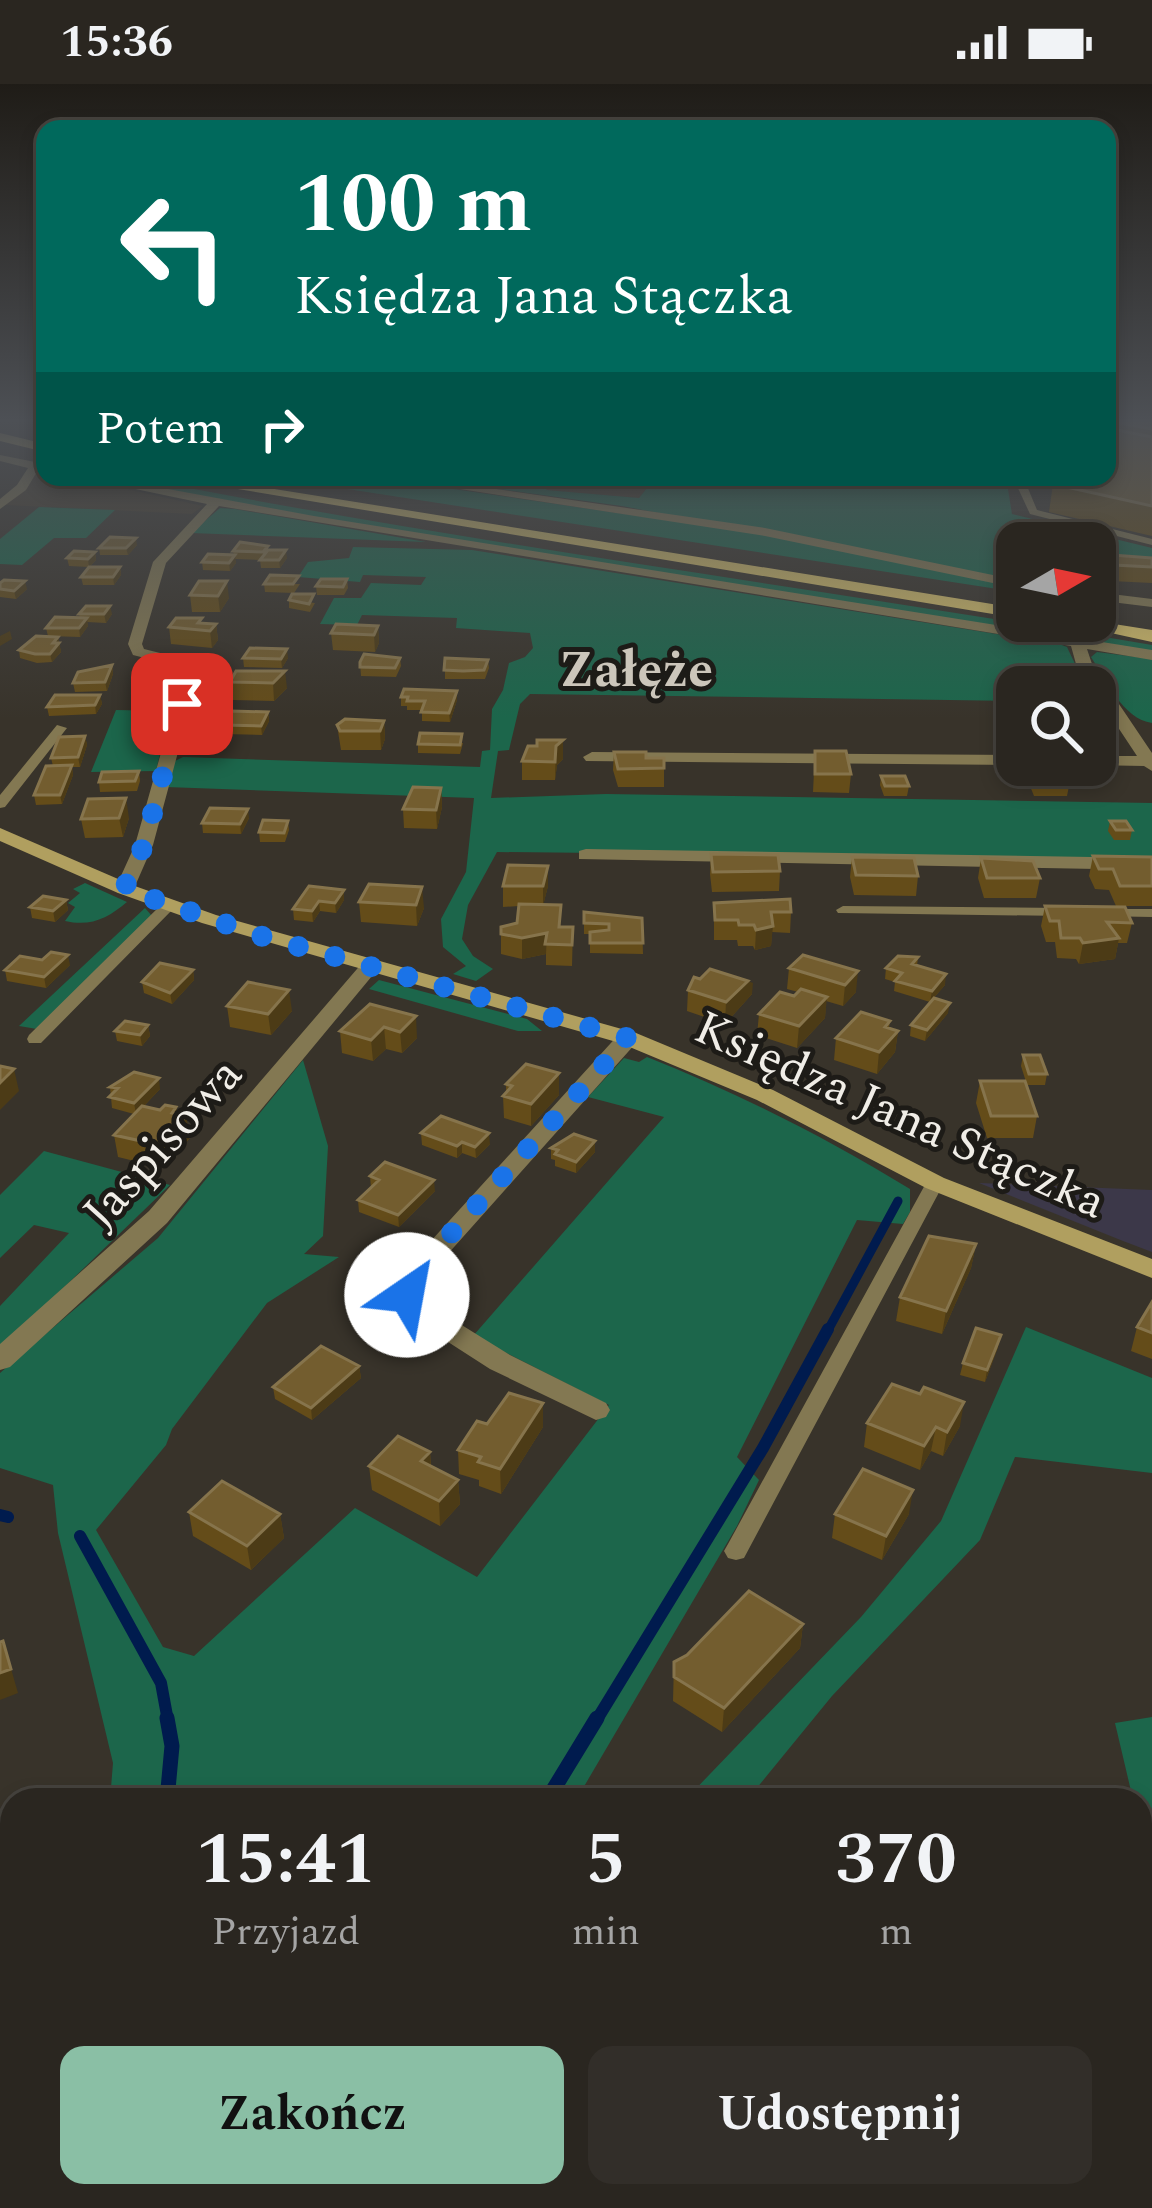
<!DOCTYPE html>
<html lang="pl">
<head>
<meta charset="utf-8">
<style>
  :root { --surface:#2a2620; --page:#322e29; --text:#f1f3f6; --muted:#a5a5a5; --line:#46433e; --accent:#8abfa5 }
  body { margin:0; font-family:Spectral,serif; background:var(--page); color:var(--text); height:100vh; display:flex; flex-direction:column; font-size:45px; white-space:nowrap }
  * { box-sizing:border-box; margin:0 }
  p { font-size:39px; color:var(--muted) }
  .icon { flex:none; width:66px; height:66px; fill:none; stroke:currentColor; stroke-width:2; stroke-linecap:round; stroke-linejoin:round }
  .map { position:relative; flex:1; overflow:hidden }
  .drawer { position:absolute; left:0px; top:1704px; width:1152px; height:420px; display:flex; flex-direction:column; background:var(--surface); border-radius:36px 36px 0 0; box-shadow:0 6px 18px #0003,0 0 0 3px var(--line) }
  .drawer>* { flex:none }
  .hud { position:absolute; left:36px; top:36px; width:1080px; height:366px; border-radius:24px; box-shadow:0 6px 18px #0003,0 0 0 3px var(--line); background:#00695c; color:#fff; overflow:hidden }
  .needle { width:78px; rotate:81deg }
  .buttons { position:absolute; left:996px; top:438px; display:grid; gap:24px }
  .buttons a { display:grid; place-items:center; width:120px; height:120px; border-radius:24px; background:var(--surface); box-shadow:0 6px 18px #0003,0 0 0 3px var(--line); font-size:60px }
  .pin { position:absolute; display:grid; place-items:center; width:102px; height:102px; color:#fff; margin:-51px; border-radius:24px; box-shadow:0 6px 18px #0006 }
  .me { position:absolute; width:132px; margin:-66px; rotate:33deg; stroke-linejoin:round; filter:drop-shadow(0 0 9px #0008) }
  .turn { display:flex; align-items:center; gap:42px; height:252px; padding:0 60px; font-size:54px }
  .turn .icon { width:156px; height:156px; stroke-width:2.5 }
  .turn b { display:block; font-size:84px; line-height:102px }
  .then { display:flex; align-items:center; height:114px; padding:0 60px; background:#0003; gap:24px; font-size:45px }
  .eta { display:flex; justify-content:space-evenly; align-items:center; height:204px; text-align:center }
  .eta b { font-size:72px; font-weight:700; line-height:84px }
  .action { display:flex; gap:24px; margin-top:auto; padding:24px 60px }
  .action a { flex:1; height:138px; border-radius:24px; background:var(--accent); color:#111; font-size:48px; font-weight:700; line-height:138px; text-align:center }
  .action a+a { background:var(--page); color:var(--text) }
  .status { display:flex; justify-content:space-between; align-items:center; height:84px; padding:0 60px; background:var(--surface); direction:ltr }
  .status svg { height:33px; fill:currentColor }
  .map>svg:first-child { display:block }
</style>
</head>
<body>
<div class="status"><b>15:36</b><svg viewBox="0 0 49 12"><path d="M0 12V9h3v3zM5 12V6h3v6zM10 12V3h3v9zM15 12V0h3v12zM26 1h20v11H26zM47 4h2v5h-2z"/></svg></div>
<div class="map">
<svg width="1152" height="2124" viewBox="0 0 1152 2124">
  <rect width="100%" height="100%" fill="#38332a"/>
  <!-- commercial -->
  <path fill="#3c3849" d="M979,1099L1152,1106V1168L1123,1157Z"/>
  <!-- industrial -->
  <path fill="#443a29" d="M40,386L45,393H72L203,422L192,430L5,421Z
    M556,393H656L639,414L545,406Z"/>
  <!-- green -->
  <path fill="#1c664b" d="M95,393H132C470,460 813,503 1152,561V568L306,432Z
    M269,393H371L673,437L772,452L1017,503V508Z
    M411,393H556L546,406L639,414L656,393H1006L1012,430L1152,464V479L1095,465V459H1017V495H1007L622,422Z
    M39,423L115,426L86,454H54L22,481L0,480V455Z
    M220,424L235,425L426,458L191,449Z
    M353,463L472,466L1059,560L1067,563L1086,603H1017V617L530,610L520,620L509,666L498,667L491,714L606,710L1152,719V775L497,768L468,821L462,855L473,872L493,885L476,897L453,890L466,882L443,863L441,835L466,788L474,714L166,703L175,677L183,673L480,683L482,667L490,666L492,625L503,606L509,579L525,573L533,564L530,549L456,544L457,534L362,531L357,541L320,540L334,514H361L371,499L421,501L426,493L363,491L360,498L298,493L308,478L349,474Z
    M1097,568L1152,575V639C1123,635 1106,596 1091,573Z
    M116,626L170,627L156,687L91,688Z
    M85,799L127,818C108,834 91,843 65,837L75,823L68,819L80,809L73,805Z
    M145,824L152,832L37,945L19,942Z
    M379,896L527,935L542,947H518L369,905Z
    M647,973C738,1009 827,1054 910,1105V1128L903,1140L857,1136L737,1373L759,1396L737,1442L579,1711L601,1716H110L113,1679L58,1449L53,1401L0,1384V1289L158,1154L303,976L328,1062L323,1152L304,1170L339,1173L267,1219L172,1345L166,1361L96,1446L163,1563L194,1572L355,1424L477,1493L609,1321L473,1252L664,1033L588,1013L624,974L639,978Z
    M44,1067L170,1101L0,1265V1222L69,1149L34,1141L0,1174V1111Z
    M1026,1243L1152,1294V1389L1015,1373L980,1456L832,1612L747,1716H685L861,1533L941,1437Z
    M1152,1633V1811H1149L1140,1787V1716H1114L1110,1707H1131L1115,1639Z
    M1140,1990H1152V2124H30L31,2112H1140Z"/>
  <g fill="none" stroke-linecap="round" stroke-linejoin="round">
    <!-- stream-far2 -->
    <path stroke="#001b4e" stroke-width="9" d="M827,1248L898,1117"/>
    <!-- stream-far1 -->
    <path stroke="#001b4e" stroke-width="12" d="M0,1431L8,1433
      M80,1452L161,1599L168,1637
      M596,1637L763,1364L828,1245"/>
    <!-- stream -->
    <path stroke="#001b4e" stroke-width="15" d="M167,1716L172,1662L167,1634
      M547,1716L597,1634
      M80,2124L83,2112
      M309,2124L316,2112"/>
    <!-- lane -->
    <path fill="#837852" fill-rule="evenodd" d="M1021,393H1029L1027,402L1037,426L1152,455V461L1030,430L1017,402Z
      M1095,476L1152,482V488L1095,482Z
      M57,641L67,644L5,723L0,724V711Z
      M169,817L176,821L174,824L41,959H29L27,955L29,951L164,818Z
      M843,822L1063,824L1070,828L1063,832L838,829L836,826Z
      M1103,825H1152V833L1098,832L1096,829Z
      M935,1093L944,1099L744,1474L736,1476L728,1474L724,1467L728,1460L926,1099Z"/>
    <!-- street -->
    <path fill="#837852" fill-rule="evenodd" d="M0,371L45,380V388L38,386L26,406L0,425V415L17,401L28,384L0,377Z
      M78,393H103L314,432L1152,566V576L1087,565L1092,580L1152,669V687L1144,682L1090,681H1095V672H1137L1076,580L1071,562L219,422L166,479L142,560L144,565L192,577L198,594L153,761L132,809H118L115,805L135,761L182,594L180,583L133,571L128,560L153,478L207,420Z
      M382,393H413L765,444L1017,496V504L765,452Z
      M1095,508L1152,515V523L1095,516Z
      M592,668L1017,671V681L586,677L583,673Z
      M586,765L1152,774V786L579,775V767Z
      M370,876L377,878L380,882L377,886L167,1139L10,1283L0,1286V1260L149,1127L363,878Z
      M628,947L636,949L639,954L636,959L422,1199L423,1217L510,1271L606,1319L610,1326L606,1333L596,1336L490,1285L403,1229L394,1211L400,1191L620,949Z"/>
    <!-- secondary -->
    <path fill="#b09f5f" fill-rule="evenodd" d="M0,744L132,801L216,831L636,949L773,1006L944,1094L1152,1175V1194L926,1104L757,1016L620,959L202,839L118,809L0,757Z"/>
    <!-- primary -->
    <path fill="#d2bc69" fill-rule="evenodd" d="M0,349L45,360V368L0,357Z
      M165,393H200L1017,524V534Z
      M1056,537H1095L1152,546V558Z"/>
  </g>
  <!-- wall -->
  <path fill="#644c19" d="M1107,338H1152V452L1049,428L1053,400L1056,399L1038,395L1039,393H1107Z
    M137,461L128,471H100L99,464Z
    M268,462V466L287,474L280,484H261L260,476L235,475L236,479L230,487L203,486L202,478L234,471L233,467Z
    M95,468L96,476L89,483H120L121,491L114,501H83L81,493L89,483L69,482L67,474Z
    M1112,471L1152,474V499L1111,497L1109,487Z
    M347,495L348,504L344,511H317L316,502Z
    M199,497L229,514L220,528H192L190,511Z
    M0,499L27,505L16,515L0,513Z
    M264,500H300L294,509L265,508Z
    M289,516L315,519L310,528L289,524Z
    M79,530H112L106,539L87,538L88,542L80,553L48,552L46,544L80,534Z
    M216,540L218,556L212,564L171,560L169,543Z
    M378,542L379,559L375,568L333,566L331,549Z
    M58,553L61,568L52,578L37,579L20,574L19,566Z
    M243,574H288L282,584L244,583Z
    M400,574L401,582L396,593L361,592L360,578Z
    M445,574L488,576L489,584L485,595H445Z
    M112,581L113,590L107,607L75,608L73,599Z
    M236,587L287,604L274,617L232,616L230,598Z
    M100,611L102,620L96,630L49,632L47,623Z
    M401,613L457,616L450,638L422,637V626H407V622H401Z
    M268,628L269,637L262,651L224,650L223,641Z
    M384,637L385,655L381,666H341L337,641Z
    M85,652L87,661L80,683H72L73,691L62,720L36,721L34,711L53,682L51,674Z
    M463,659L460,670L418,669V660Z
    M815,667L851,690L849,709L813,708Z
    M614,668L646,674H664V703H618L613,686Z
    M563,675L557,681L555,696H522V677Z
    M139,687L140,697L137,707L100,708L99,698Z
    M1030,687L1069,702L1067,712H1034L1028,697Z
    M881,692L909,702L907,712H884L880,701Z
    M441,704L442,723L437,745L404,744L403,725Z
    M129,734L123,753L85,754L81,735Z
    M249,734L241,750L203,749L202,739Z
    M288,737L289,746L285,758H260L259,748Z
    M1110,737L1132,746L1130,756H1114L1108,747Z
    M711,770L780,787L779,807L712,808L710,790Z
    M1093,772L1152,773V822H1116L1109,806L1095,805L1089,792Z
    M852,773L918,792L916,812L854,811L850,793Z
    M981,774L1040,794L1036,814H984L978,794Z
    M548,782V802L543,821L561,843H573L572,882L546,881V870L522,875L501,870V850L517,839L519,822L503,823V802Z
    M369,800L424,824L417,842L361,838L359,818Z
    M344,806V816L336,829L320,827L313,838L294,836L293,825Z
    M66,816L68,826L55,838L32,834L30,823Z
    M714,819L791,828L790,849L772,848L771,862L755,866L753,862H738L737,856H714Z
    M1045,822L1132,839L1127,859H1118L1115,875L1079,880L1076,875L1057,874L1055,858H1046L1041,842Z
    M584,828L642,834L643,870L590,869V850H584Z
    M803,871L856,908L843,922L826,917L825,934L797,964L757,951L759,930L794,912L798,908L787,905L789,884Z
    M918,873L917,882L945,901L930,918L894,907L895,898L885,895L886,884Z
    M70,881L46,904L7,897L5,886Z
    M193,886L194,896L172,920L144,909L142,898Z
    M688,906L752,910L725,940L687,927Z
    M370,920L417,954L402,969L386,965L373,977L342,969L340,947Z
    M227,922L292,927L271,951L230,943Z
    M948,929L925,957L910,952L911,941Z
    M890,937L889,944L898,947L895,968L877,990L834,976L836,954Z
    M148,941L150,952L142,962L117,957L115,947Z
    M1023,971L1047,990L1045,1001H1027L1021,982Z
    M559,989V1011L531,1042L504,1034L503,1012L506,1008V1000Z
    M980,997L1037,1032L1033,1054H987L976,1019Z
    M110,1003L160,1005L144,1022L160,1026L176,1023L177,1030L186,1032L190,1054L163,1084L118,1073L114,1051L134,1030L112,1024Z
    M421,1049L490,1060L476,1074L462,1069L457,1074L422,1061Z
    M551,1064L595,1068L576,1089L555,1082V1076L551,1075Z
    M370,1092L435,1107L399,1143L359,1128L358,1116L371,1104Z
    M976,1160L971,1184L942,1250L896,1237L900,1213Z
    M1152,1218V1275L1131,1267L1137,1243Z
    M998,1263L985,1298L960,1291L963,1279Z
    M359,1282L361,1294L312,1336L275,1315L273,1303Z
    M543,1319V1343L501,1410L479,1402V1396L459,1390L458,1366L487,1340Z
    M867,1339L960,1342L943,1372L931,1367L920,1386L864,1363Z
    M430,1368L431,1382L458,1396L460,1420L440,1442L372,1406L369,1382Z
    M189,1428L280,1430L284,1454L251,1486L193,1452Z
    M835,1430H909L882,1476L832,1454Z
    M803,1540L800,1564L722,1648L673,1617L674,1578Z"/>
  <!-- shaded-wall -->
  <path fill="#4c3b16" d="M136,454L137,461L128,471L126,464Z
    M286,466L287,474L280,484L279,476Z
    M95,468L96,476L89,483L88,475Z
    M235,471L236,479L230,487L229,479Z
    M120,483L121,491L114,501L113,493Z
    M25,497L27,505L16,515L14,507Z
    M227,497L229,514L220,528L218,512Z
    M110,522L112,530L106,539L104,530Z
    M87,534L88,542L80,553L79,544Z
    M216,540L218,556L212,564L210,547Z
    M378,542L379,559L375,568L374,551Z
    M10,547L12,555L0,562V552Z
    M58,553L61,568L52,578L50,570L53,559Z
    M287,565L288,574L282,584L281,575Z
    M112,581L113,590L107,607L105,598Z
    M285,587L287,604L274,617L273,599Z
    M457,607V616L450,638L449,629Z
    M100,611L102,620L96,630L95,621Z
    M268,628L269,637L262,651L261,642Z
    M384,637L385,655L381,666L380,647Z
    M85,652L87,661L80,683L78,673Z
    M563,656V675L557,681L555,696L556,662Z
    M72,681L73,691L62,720L60,711Z
    M441,704L442,723L437,745L436,726Z
    M126,714L129,734L123,753L119,734Z
    M248,725L249,734L241,750L240,740Z
    M548,782V802L543,822V802Z
    M422,803L424,824L417,842L416,821Z
    M344,806V816L336,829L335,819Z
    M66,816L68,826L55,838L53,827Z
    M319,817L320,827L313,838L312,827Z
    M773,842L771,862L755,866L756,846Z
    M547,849L546,870L522,875V854Z
    M1119,854L1115,875L1079,880L1083,859Z
    M68,871L70,881L46,904L44,893Z
    M193,886L194,896L172,920L170,909Z
    M858,887L856,908L843,922L845,901Z
    M946,890L945,901L930,918L932,907Z
    M748,897L753,899L752,910L725,940L726,918Z
    M289,906L292,927L271,951L268,930Z
    M827,913L825,934L797,964L799,942Z
    M950,919L948,929L925,957L927,946Z
    M416,932L417,954L402,969L400,948Z
    M148,941L150,952L142,962L140,951Z
    M384,943L386,965L373,977L371,956Z
    M898,947L895,968L877,990L879,968Z
    M14,985L19,1007L0,1026V992Z
    M559,989V1011L531,1042V1020Z
    M159,994L160,1005L136,1030L134,1019Z
    M176,1023L179,1040L186,1032L190,1054L163,1084L159,1061L172,1029Z
    M489,1049L490,1060L476,1074L475,1063Z
    M595,1057V1068L576,1089V1078Z
    M462,1058V1069L457,1074V1062Z
    M434,1096L435,1107L399,1143L398,1131Z
    M976,1160L971,1184L942,1250L946,1227Z
    M1001,1251L998,1263L985,1298L987,1286Z
    M359,1282L361,1294L312,1336L311,1324Z
    M964,1318L960,1342L943,1372L947,1348Z
    M543,1319V1343L501,1410L500,1385Z
    M936,1343L931,1367L920,1386L924,1362Z
    M430,1368L431,1392L421,1377Z
    M458,1396L460,1420L440,1442L439,1417Z
    M913,1406L909,1430L882,1476L886,1452Z
    M280,1430L284,1454L251,1486L247,1462Z
    M803,1540L800,1564L722,1648L724,1624Z
    M3,1557L18,1609L0,1616V1589Z
    M0,1833L12,1872V1882Z
    M12,1915V1942L0,1948V1920Z"/>
  <!-- building -->
  <path fill="#735d2f" stroke="#86744c" stroke-width="3" d="M1114,338L1152,339V345Z
    M1107,344L1152,353V422L1053,400L1069,393H1107Z
    M110,453L136,454L126,464H99Z
    M240,458L268,462L263,468L233,467Z
    M268,466H286L279,476H260Z
    M74,467L95,468L88,475L67,474Z
    M208,470L235,471L229,479L202,478Z
    M1112,471L1152,474V483L1114,481Z
    M89,483H120L113,493H81Z
    M270,491L299,492L293,500H264Z
    M321,495H347L343,503L316,502Z
    M4,496L25,497L14,507L0,505V499Z
    M199,497H227L218,512L190,511Z
    M292,510H314L309,520L289,516Z
    M86,522H110L104,530H79Z
    M55,533L87,534L79,544H46Z
    M176,534H202L198,539L216,540L210,547L169,543Z
    M336,540L378,542L374,551L331,549Z
    M36,552L58,553L53,559H59L50,570H35L19,566Z
    M250,564L287,565L281,575L243,574Z
    M364,570L400,574L395,584L360,583V578Z
    M445,574L488,576L484,586L463,587L444,586Z
    M112,581L105,598L73,599L78,588Z
    M236,587H285L273,599L230,598Z
    M404,605L457,607L449,629L421,628L425,617H407L408,613H401Z
    M55,611H100L95,621L47,623Z
    M231,627L268,628L261,642L223,641Z
    M345,635L384,637L380,647H340L337,641Z
    M420,649L462,650L460,661L418,660Z
    M85,652L78,673L51,674L59,653Z
    M537,656H563L556,662L555,678L522,677L528,662H537Z
    M815,667H846L851,690H815Z
    M614,668H646V674H664V684L618,685Z
    M72,681L60,711H34L46,682Z
    M139,687L135,697L99,698L102,688Z
    M1030,687L1063,688L1069,702H1036Z
    M881,692H905L909,702H885Z
    M413,703L441,704L436,726L403,725Z
    M126,714L119,734L81,735L88,715Z
    M210,724L248,725L240,740L202,739Z
    M263,736L288,737L284,749L259,748Z
    M1110,737H1126L1132,746H1116Z
    M711,770L778,771L780,787L713,788Z
    M1093,772L1152,773V802H1120L1113,785H1099Z
    M852,773L914,774L918,792L856,791Z
    M981,774L1033,777L1040,794H987Z
    M508,781L548,782L543,802H503Z
    M369,800L422,803L416,821L359,818Z
    M309,802L344,806L335,819L319,817L312,827L293,825Z
    M43,812L66,816L53,827L30,823Z
    M790,815L791,828H771L773,842L756,846L754,841H739L738,836H715L714,819Z
    M519,820L561,821L559,843H573L572,861L545,860L547,849L522,854L501,850V843L517,839Z
    M1045,822L1125,823L1132,839L1107,838L1119,854L1083,859L1080,854H1061L1059,837H1050Z
    M584,828L642,834L643,859H590V848L609,846V840L584,839Z
    M51,868L68,871L44,893L5,886L20,872L42,876Z
    M803,871L858,887L845,901L789,884Z
    M898,872L918,873L912,880L946,890L932,907L895,897L902,889L886,884Z
    M160,879L193,886L170,909L142,898Z
    M710,885L748,897L726,918L688,906L694,893L700,895Z
    M248,898L289,906L268,930L227,922Z
    M801,905L827,913L799,942L759,930L780,908L794,912Z
    M934,914L950,919L927,946L911,941Z
    M370,920L416,932L400,948L384,943L371,956L340,947Z
    M861,928L890,937L885,943L898,947L879,968L836,954Z
    M125,937L148,941L140,951L115,947Z
    M1023,971H1040L1047,990H1029Z
    M526,980L559,989L531,1020L503,1012L512,1002L506,1000Z
    M0,982L14,985L0,999Z
    M134,988L159,994L134,1019L109,1013L118,1004L110,1003Z
    M980,997H1025L1037,1032H991Z
    M165,1021L176,1023L172,1029L186,1032L159,1061L114,1051L142,1022L160,1026Z
    M441,1032L489,1049L475,1063L462,1058L457,1062L421,1049Z
    M574,1050L595,1057L576,1078L555,1070L558,1066L551,1064Z
    M385,1078L434,1096L398,1131L358,1116L379,1096L370,1092Z
    M929,1152L976,1160L946,1227L900,1213Z
    M1152,1218V1249L1137,1243Z
    M976,1244L1001,1251L987,1286L963,1279Z
    M321,1262L359,1282L311,1324L273,1303Z
    M892,1300L920,1310L924,1303L964,1318L947,1348L936,1343L924,1362L867,1339Z
    M509,1309L543,1319L500,1385L478,1378L481,1373L458,1366L477,1337L487,1340Z
    M398,1352L430,1368L421,1377L458,1396L439,1417L369,1382Z
    M863,1385L913,1406L886,1452L835,1430Z
    M222,1397L280,1430L247,1462L189,1428Z
    M749,1507L803,1540L724,1624L674,1593V1578L687,1571Z
    M3,1557L11,1585L0,1589V1558Z
    M0,1835L12,1882V1915L0,1920Z"/>
  <!-- sky -->
  <linearGradient id="sky" x2="0" y2="1"><stop stop-color="#1f1c17"/><stop offset="0.53" stop-color="#4d5055"/><stop offset="1" stop-color="#4d5055" stop-opacity="0"/></linearGradient>
  <rect width="1152" height="635" fill="url(#sky)"/>
  <g fill="none" stroke-linecap="round" stroke-linejoin="round">
    <!-- route -->
    <path stroke="#1a73e8" stroke-width="21" stroke-dasharray="0 37.8" d="M182,620L144,761L124,805L261,852L628,954L409,1196L407,1211"/>
  </g>
  <g text-anchor="middle" stroke-width="10" stroke-linejoin="round" paint-order="stroke">
    <!-- street labels -->
    <g font-size="48" fill="#f0ede7" stroke="#1d1b17">
      <text transform="translate(901 1029) rotate(24)" y="17">Księdza Jana Stączka</text>
      <text transform="translate(161 1058) rotate(-48)" y="17">Jaspisowa</text>
    </g>
    <!-- far-district labels -->
    <g font-size="51" font-weight="bold" fill="#ccc6bb" stroke="#1d1b17">
      <text x="636" y="602">Załęże</text>
    </g>
  </g>
</svg>
<div class="buttons">
<a><svg class="needle" viewBox="-14 -14 28 28"><path d="M0-13l5 13h-10z" fill="#e53935"/><path d="M0 13l5-13h-10z" fill="#a5a5a5"/></svg></a>
<a><svg class="icon" aria-label="search" viewBox="0 0 24 24"><circle cx="10" cy="10" r="6"/><path d="M15 15l6 6"/></svg></a>
</div>
<div class="pin" style="left:182px;top:620px;background:#d93025"><svg class="icon" aria-label="arrive" viewBox="0 0 24 24"><path d="M6 21V4h12l-3 4 3 4H6"/></svg></div>
<svg class="me" style="left:407px;top:1211px" viewBox="-20 -20 40 40"><circle r="19" fill="#fff"/><path d="M0-13L10 11 0 6-10 11z" fill="#1a73e8"/></svg>
<div class="hud">
<div class="turn"><svg class="icon" aria-label="left" viewBox="0 0 24 24"><path d="M17 20v-9H6M10 6l-5 5 5 5"/></svg><div><b>100 m</b>Księdza Jana Stączka</div></div>
<div class="then">Potem<svg class="icon" aria-label="right" viewBox="0 0 24 24"><path d="M7 20v-9h11M14 6l5 5-5 5"/></svg></div>
</div>
<section class="drawer">
<div class="eta">
<div><b>15:41</b><p>Przyjazd</p></div>
<div><b>5</b><p>min</p></div>
<div><b>370</b><p>m</p></div>
</div>
<div class="action"><a>Zakończ</a><a>Udostępnij</a></div>
</section>
</div>
</body>
</html>
